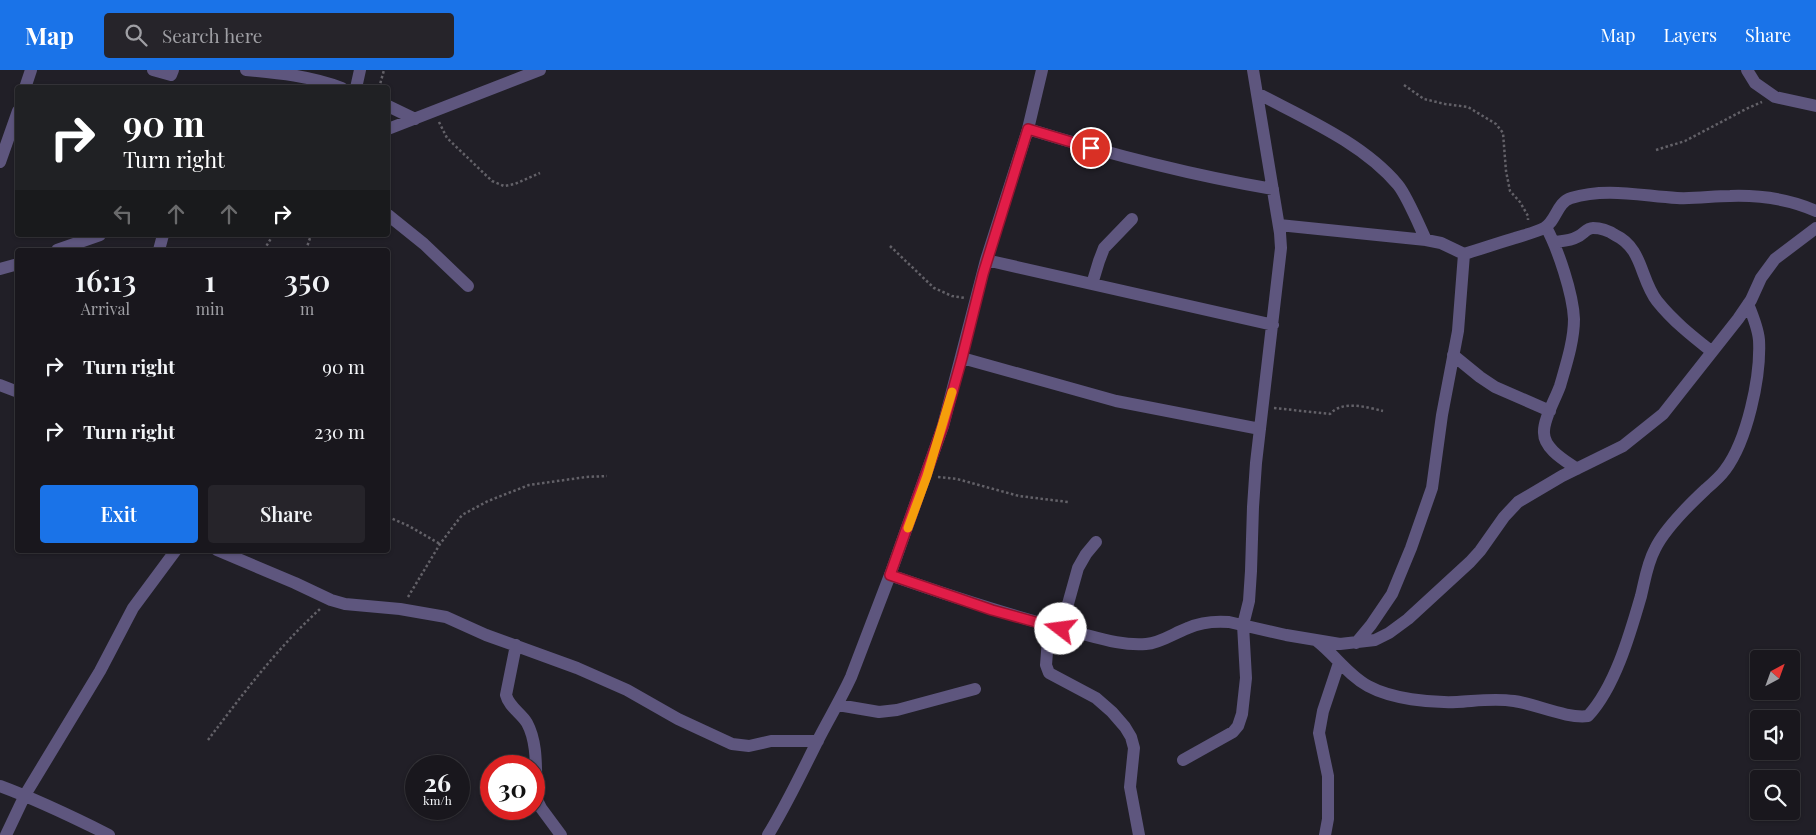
<!DOCTYPE html>
<html lang="en">
<head>
<meta charset="utf-8">
<style>
  :root { --surface:#19171d; --page:#26242a; --text:#f1f3f6; --muted:#9f9fa4; --line:#37363b; --accent:#1a73e8 }
  body { margin:0; font-family:"Playfair Display",serif; background:var(--page); color:var(--text); height:100vh; display:flex; flex-direction:column; font-size:19px; white-space:nowrap }
  * { box-sizing:border-box; margin:0 }
  p { font-size:16px; color:var(--muted) }
  .icon { flex:none; width:28px; height:28px; fill:none; stroke:currentColor; stroke-width:2; stroke-linecap:round; stroke-linejoin:round }
  .map { position:relative; flex:1; overflow:hidden }
  .sheet { position:absolute; left:15px; top:178px; width:375px; height:305px; display:flex; flex-direction:column; background:var(--surface); border-radius:5px; box-shadow:0 1px 4px #0004,0 0 0 1px var(--line) }
  .sheet>* { flex:none }
  .guide { position:absolute; left:15px; top:15px; width:375px; height:152px; border-radius:5px; box-shadow:0 1px 4px #0004,0 0 0 1px var(--line); background:#202124; color:#fff; overflow:hidden }
  .needle { width:32px; rotate:41deg }
  .tools { position:absolute; left:1750px; top:580px; display:grid; gap:10px }
  .tools a { display:grid; place-items:center; width:50px; height:50px; border-radius:5px; background:var(--surface); box-shadow:0 1px 4px #0004,0 0 0 1px var(--line); font-size:25px }
  .speed { position:absolute; left:405px; top:685px; display:flex; gap:10px; font-size:25px; font-weight:700; text-align:center }
  .speed>* { display:grid; place-content:center; width:65px; height:65px; border-radius:50%; background:var(--surface); box-shadow:0 1px 4px #0004,0 0 0 1px var(--line); line-height:1 }
  .speed small { font-size:12px; font-weight:400 }
  .speed .limit { border:8px solid #d22; background:#fff; color:#111 }
  .pin { position:absolute; display:grid; place-items:center; width:42px; height:42px; color:#fff; margin:-21px; border:2px solid #fff; border-radius:50%; box-shadow:0 1px 5px #0007 }
  .me { position:absolute; width:55px; margin:-28px; rotate:285deg; stroke-linejoin:round; filter:drop-shadow(0 0 4px #0008) }
  .turn { display:flex; align-items:center; gap:18px; height:105px; padding:0 25px; font-size:22px }
  .turn .icon { width:65px; height:65px; stroke-width:2.5 }
  .turn b { display:block; font-size:35px; line-height:42px }
  .lanes { display:flex; align-items:center; height:48px; padding:0 25px; background:#0003; justify-content:center; gap:25px; direction:ltr }
  .lanes .off { opacity:.35 }
  .eta { display:flex; justify-content:space-evenly; align-items:center; height:85px; text-align:center }
  .eta b { font-size:30px; font-weight:600; line-height:35px }
  .cta { display:flex; gap:10px; margin-top:auto; padding:10px 25px }
  .cta a { flex:1; height:58px; border-radius:5px; background:var(--accent); color:#fff; font-size:20px; font-weight:600; line-height:58px; text-align:center }
  .cta a+a { background:var(--page); color:var(--text) }
  ul { padding:0; list-style:none }
  li { display:flex; align-items:center; gap:15px; height:65px; padding:0 25px }
  li div { flex:1 }
  li b { display:block; font-size:19px }
  li em { font-style:normal }
  header { display:flex; align-items:center; gap:30px; box-sizing:border-box; height:70px; padding:0 25px; background:var(--accent); color:#fff }
  header strong { font-size:24px }
  nav { display:flex; gap:28px; margin-inline-start:auto; font-size:18px }
  .search { width:350px; height:45px; background:var(--page); display:flex; align-items:center; gap:12px; box-sizing:border-box; padding:0 18px; border-radius:5px; color:var(--muted); font-size:19px }
  .map>svg:first-child { display:block }
</style>
</head>
<body>
<header>
<strong>Map</strong>
<div class="search"><svg class="icon" aria-label="search" viewBox="0 0 24 24"><circle cx="10" cy="10" r="6"/><path d="M15 15l6 6"/></svg>Search here</div>
<nav><a>Map</a><a>Layers</a><a>Share</a></nav>
</header>
<div class="map">
<svg width="1816" height="765" viewBox="0 0 1816 765">
  <rect width="100%" height="100%" fill="#211f27"/>
  <g fill="none" stroke-linecap="round" stroke-linejoin="round">
    <!-- path -->
    <path stroke="#636168" stroke-width="2.5" stroke-dasharray="2.5 2.5" stroke-linecap="butt" d="M1404,15L1424,29L1445,34L1468,37L1496,54L1503,63L1506,101L1510,121L1520,132L1528,146V150
      M379,18L384,0
      M439,52L447,68L492,111L504,116L515,114L540,103
      M1656,80L1685,71L1746,39L1762,32
      M890,176L934,218L952,226L965,228
      M264,180L273,165
      M306,180L311,165
      M1274,338L1330,344C1342,330 1367,337 1383,341
      M938,407L957,409L1019,426L1068,432
      M388,447L409,456L440,474
      M408,527L440,474L462,445L488,431L529,415L586,407L607,406
      M208,670C242,625 278,577 320,539"/>
    <!-- minor -->
    <path stroke="#5e567e" stroke-width="12" d="M153,0L171,5L173,0
      M246,0C279,3 310,6 342,18
      M1747,0L1755,13L1775,27L1816,36
      M25,18L31,0
      M356,18L360,0
      M1257,23C1304,48 1363,73 1398,115C1407,126 1419,155 1426,170
      M388,36L415,49
      M388,59L540,0
      M1028,59C1109,84 1190,105 1273,119
      M0,92L18,41
      M388,145L424,174L468,216
      M1279,155L1426,170L1441,173L1464,184C1481,179 1498,173 1515,168C1524,165 1534,163 1544,158C1556,152 1557,132 1571,128C1606,117 1642,126 1677,128C1695,129 1713,126 1730,126C1760,125 1789,129 1816,141
      M1546,157C1558,179 1573,224 1574,249C1574,271 1566,295 1560,316C1555,330 1543,350 1544,363C1544,379 1566,391 1577,399
      M1554,172C1561,171 1570,171 1577,167C1583,165 1586,158 1593,158C1600,158 1609,161 1615,165C1643,178 1640,209 1657,231C1673,251 1692,266 1711,281
      M57,180L100,165
      M159,180L163,165
      M986,190L1273,255
      M0,199L18,194
      M1092,214L1099,191L1104,178L1132,149
      M1453,285L1480,307L1495,317L1550,341
      M962,288L1116,331L1260,359
      M0,315L18,322
      M217,480L295,513L331,530L345,534L400,539L446,547L486,565L577,598L627,620L678,649L732,674L749,676L771,671H818
      M890,505C950,526 1010,546 1071,561C1096,567 1120,576 1146,574C1161,573 1174,563 1188,558C1201,552 1215,551 1229,552L1286,565L1340,574L1375,570L1389,563L1408,549L1470,492L1480,481L1504,447L1518,432L1562,406L1623,376L1663,344L1738,249L1751,230L1761,208L1775,189L1816,158
      M1049,556L1046,595L1049,603L1096,628L1112,642L1125,657L1131,667L1134,678L1130,717L1139,765
      M1061,559L1078,498L1086,484L1096,472
      M1317,571C1335,585 1348,605 1368,616C1392,629 1430,633 1457,632C1476,631 1494,628 1514,631C1536,634 1567,649 1588,646C1615,617 1630,564 1641,526C1645,510 1647,494 1655,479C1665,458 1690,434 1706,419C1713,413 1720,407 1725,400C1747,371 1761,307 1759,270C1758,258 1753,246 1748,234
      M1356,573L1371,555L1392,524L1411,478L1432,418L1442,345L1458,261L1464,184
      M516,575L506,625C509,637 521,643 527,653C539,675 535,705 537,730L541,738L561,765
      M838,635L879,642L897,640L975,619
      M1183,690L1233,662L1238,656L1242,644L1246,608L1243,555L1249,531L1251,501L1253,437L1256,393L1281,178L1280,163L1253,0
      M0,716C38,730 73,747 109,765
      M6,765L25,725L100,601L133,538L176,480
      M768,765C787,734 801,704 817,672C828,650 841,629 851,607L890,505L943,356L986,190L1028,59L1042,0
      M1325,765L1328,749V706L1319,663L1323,641L1339,593"/>
  </g>
  <g fill="none" stroke-linecap="round" stroke-linejoin="round">
    <!-- route casing -->
    <g stroke="#92132f" stroke-width="12">
      <path id="route" d="M1061,559L992,540L890,505L943,356L962,288L983,204L1028,59L1091,78"/>
    </g>
    <!-- route -->
    <use href="#route" stroke="#e11d48" stroke-width="9"/>
    <!-- slow -->
    <path stroke="#f59e0b" stroke-width="9" d="M908,458L927,406L952,322"/>
  </g>
</svg>
<div class="tools">
<a><svg class="needle" viewBox="-14 -14 28 28"><path d="M0-13l5 13h-10z" fill="#e53935"/><path d="M0 13l5-13h-10z" fill="#9f9fa4"/></svg></a>
<a><svg class="icon" aria-label="sound" viewBox="0 0 24 24"><path d="M4 9h4l5-4v14l-5-4H4zM17 9q2 3 0 6"/></svg></a>
<a><svg class="icon" aria-label="search" viewBox="0 0 24 24"><circle cx="10" cy="10" r="6"/><path d="M15 15l6 6"/></svg></a>
</div>
<div class="speed"><div>26<small>km/h</small></div><div class="limit">30</div></div>
<div class="pin" style="left:1091px;top:78px;background:#d93025"><svg class="icon" aria-label="arrive" viewBox="0 0 24 24"><path d="M6 21V4h12l-3 4 3 4H6"/></svg></div>
<svg class="me" style="left:1061px;top:559px" viewBox="-20 -20 40 40"><circle r="19" fill="#fff"/><path d="M0-13L10 11 0 6-10 11z" fill="#e11d48"/></svg>
<div class="guide">
<div class="turn"><svg class="icon" aria-label="right" viewBox="0 0 24 24"><path d="M7 20v-9h11M14 6l5 5-5 5"/></svg><div><b>90 m</b>Turn right</div></div>
<div class="lanes"><svg class="icon off" aria-label="left" viewBox="0 0 24 24"><path d="M17 20v-9H6M10 6l-5 5 5 5"/></svg><svg class="icon off" aria-label="ahead" viewBox="0 0 24 24"><path d="M12 20V5M6 11l6-6 6 6"/></svg><svg class="icon off" aria-label="ahead" viewBox="0 0 24 24"><path d="M12 20V5M6 11l6-6 6 6"/></svg><svg class="icon" aria-label="right" viewBox="0 0 24 24"><path d="M7 20v-9h11M14 6l5 5-5 5"/></svg></div>
</div>
<section class="sheet">
<div class="eta">
<div><b>16:13</b><p>Arrival</p></div>
<div><b>1</b><p>min</p></div>
<div><b>350</b><p>m</p></div>
</div>
<ul>
<li><svg class="icon" aria-label="right" viewBox="0 0 24 24"><path d="M7 20v-9h11M14 6l5 5-5 5"/></svg><div><b>Turn right</b></div><em>90 m</em></li>
<li><svg class="icon" aria-label="right" viewBox="0 0 24 24"><path d="M7 20v-9h11M14 6l5 5-5 5"/></svg><div><b>Turn right</b></div><em>230 m</em></li>
</ul>
<div class="cta"><a>Exit</a><a>Share</a></div>
</section>
</div>
</body>
</html>
